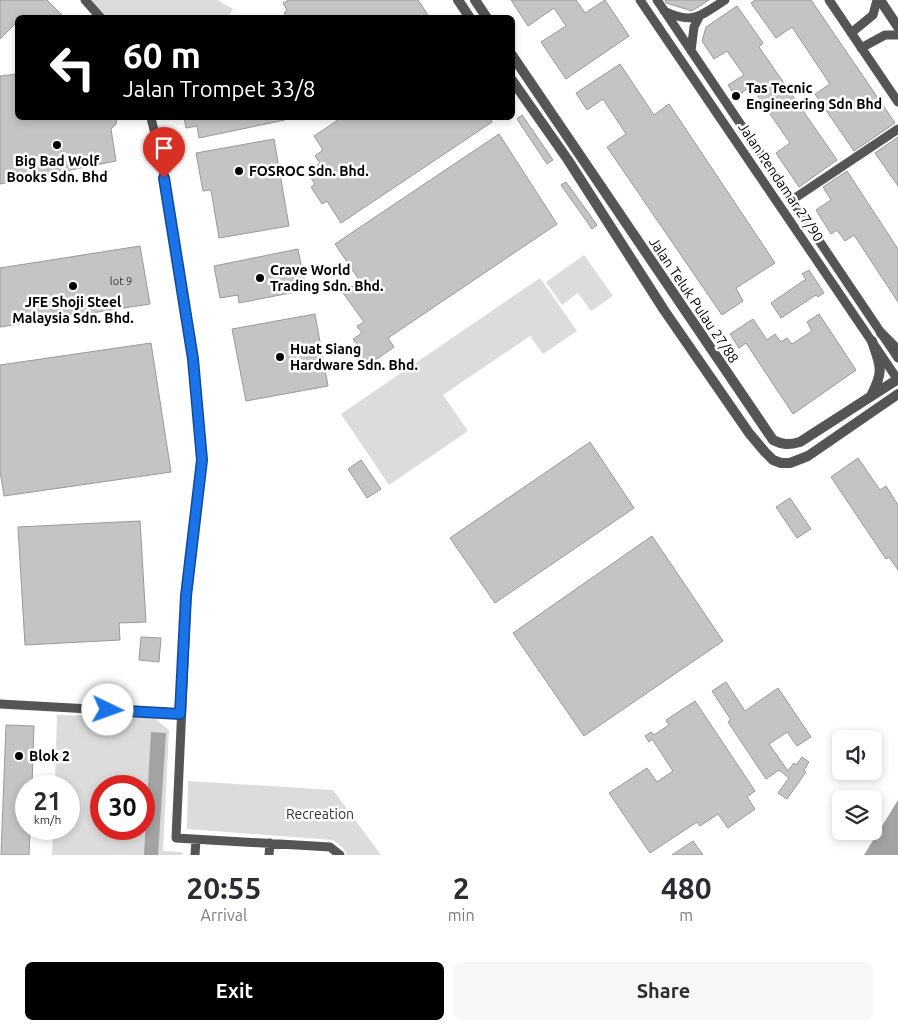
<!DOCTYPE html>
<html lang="en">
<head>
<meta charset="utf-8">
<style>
  :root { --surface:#fff; --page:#f7f7f7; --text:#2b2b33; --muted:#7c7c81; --accent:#000 }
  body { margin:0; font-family:Ubuntu,sans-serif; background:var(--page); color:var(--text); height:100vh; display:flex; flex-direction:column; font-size:19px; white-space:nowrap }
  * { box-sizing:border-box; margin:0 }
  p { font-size:16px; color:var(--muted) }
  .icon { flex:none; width:28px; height:28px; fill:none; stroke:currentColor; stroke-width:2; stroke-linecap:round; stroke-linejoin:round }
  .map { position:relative; height:855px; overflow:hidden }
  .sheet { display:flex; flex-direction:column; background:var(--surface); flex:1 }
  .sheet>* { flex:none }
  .guide { position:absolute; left:15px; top:15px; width:500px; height:105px; border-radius:8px; box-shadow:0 2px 8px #0003; background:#000; color:#fff; overflow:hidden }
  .tools { position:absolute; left:832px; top:730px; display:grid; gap:10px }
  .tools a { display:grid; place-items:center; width:50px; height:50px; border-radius:8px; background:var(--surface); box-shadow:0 2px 8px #0003; font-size:25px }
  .speed { position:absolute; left:15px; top:775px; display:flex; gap:10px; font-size:25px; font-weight:700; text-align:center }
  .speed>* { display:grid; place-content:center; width:65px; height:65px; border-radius:50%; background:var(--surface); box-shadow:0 2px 8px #0003; line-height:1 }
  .speed small { font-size:12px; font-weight:400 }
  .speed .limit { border:8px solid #d22; background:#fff; color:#111 }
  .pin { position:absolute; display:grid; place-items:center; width:42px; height:42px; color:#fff; margin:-51px -21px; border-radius:50% 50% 50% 0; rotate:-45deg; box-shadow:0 0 5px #0007 }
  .pin .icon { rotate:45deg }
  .me { position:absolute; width:55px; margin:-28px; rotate:93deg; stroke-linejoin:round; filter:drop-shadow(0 0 4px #0008) }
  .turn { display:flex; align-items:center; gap:18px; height:105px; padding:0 25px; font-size:22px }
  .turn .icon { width:65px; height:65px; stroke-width:2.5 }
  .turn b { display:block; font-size:35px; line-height:42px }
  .eta { display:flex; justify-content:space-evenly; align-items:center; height:85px; text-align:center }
  .eta b { font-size:30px; font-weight:700; line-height:35px }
  .primary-button { display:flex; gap:10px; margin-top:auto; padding:10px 25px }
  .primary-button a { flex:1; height:58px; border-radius:8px; background:var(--accent); color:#fff; font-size:20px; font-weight:700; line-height:58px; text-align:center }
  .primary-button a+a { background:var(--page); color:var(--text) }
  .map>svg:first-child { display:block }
</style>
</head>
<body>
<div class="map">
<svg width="898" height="855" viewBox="0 0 898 855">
  <rect width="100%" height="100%" fill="#fff"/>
  <!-- green -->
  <path fill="#dcdcdc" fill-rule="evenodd" d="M88,0H217L233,9L228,17H105Z
    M584,255L613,296L591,311L578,293L562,305L546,282Z
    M540,278L577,331L543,354L530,336L443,395L468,431L389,485L341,414Z
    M57,715L154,718L169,730L163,851L182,852V855H52L53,829H69V786H55ZM101,786H144V829H101Z
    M188,781L333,790L381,855H347L343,848L333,840L187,829Z"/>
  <!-- water -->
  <path fill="#a3a3a3" d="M151,732L166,733L158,855H144Z
    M898,800V855H864Z"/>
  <!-- building -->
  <path fill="#c4c4c4" stroke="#999" d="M0,0H47L65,18H27L24,15L18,18V21L0,39Z
    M289,0H418L430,18H287L284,13L287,10L283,3Z
    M511,0H576L585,13L605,0L629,36L566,79L541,42L566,26L554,8L528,26Z
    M665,0H709L692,11L666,3Z
    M755,0H811L895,123L854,151L815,94L830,84L792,27L776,38L751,3Z
    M737,6L763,43L759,47L837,160L799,187L776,153L790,143L786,137L750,85V87L736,97L728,85L744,75L727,51L714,59L702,41L706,27Z
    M620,64L654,115L669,104L775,263L736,288L743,301L722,315L607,147L626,134L603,99L587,110L576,93Z
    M18,74V118H117L116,124L111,129L116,161L0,184V76Z
    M522,115L553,160L547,164L517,119Z
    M184,118H285V120L199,138L197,126L186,128Z
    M341,118H490L492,122L341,223L327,201L322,204L311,187L315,184L307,172L320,163L315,156L323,150L314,136Z
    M499,134L557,224L388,338L394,347L364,368L353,352L359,348L353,339L362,333L357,326L364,322L343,293L360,281L335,244Z
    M898,137V186L875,153Z
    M274,139L289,226L219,238L211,190L203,191L196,153Z
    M847,171L898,249V302L854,235L845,241L837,230L831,234L816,210L831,200L823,187Z
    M566,182L597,225L592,229L561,185Z
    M140,246L150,304L0,327V268Z
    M298,249L306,290L239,303L238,295L220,298L214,266Z
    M809,270L824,293L818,297L816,295L781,318L771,303L806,279L802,274Z
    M315,314L328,386L246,401L232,329Z
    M819,314L856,370L793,414L746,343L739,348L730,334L753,319L767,340L775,334L781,342L787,338L792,344L812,331L807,322Z
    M151,343L171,472L4,496L0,471V365Z
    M590,442L634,508L495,603L450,538Z
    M858,458L880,490L886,486L898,505V570L889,557L886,559L831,477Z
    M361,460L381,489L367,498L348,469Z
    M790,498L811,529L797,538L776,507Z
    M140,521L146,622L119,623L120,640L25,645L18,527Z
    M652,536L723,641L584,736L513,633Z
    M141,637L161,638L159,662L139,660Z
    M726,682L745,711L778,688L811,737L797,746L787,732L769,744L788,771L794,763L796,765L802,757L809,762L804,770L806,772L787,799L778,793L789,778L779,770L766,779L728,722L731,720L712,691Z
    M695,701L755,791L747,797L755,809L728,828L718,814L700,826L697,822L650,853L609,793L647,768L657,782L673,771L652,739L649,742L645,736L651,732L654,735L669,725L666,720Z
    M6,725L34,726L32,786H26V829H30L29,855H1Z
    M693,841L703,855H672Z"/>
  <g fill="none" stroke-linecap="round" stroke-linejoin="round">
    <!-- minor -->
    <path stroke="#555" stroke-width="9" d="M85,0L101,18
      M640,0L898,380
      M657,0L898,358
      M829,0L898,102
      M664,11C693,25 700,16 725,0
      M851,33L873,15L877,0
      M861,48L885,35H898
      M691,51L694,27L699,17
      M151,118L162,162L193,359L202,460L187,596L176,838L330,847L340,855
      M792,200L898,129
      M0,704L180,714
      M195,855L196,840
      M269,855L270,843"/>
    <!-- tertiary -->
    <path stroke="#555" stroke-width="10" d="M458,0L470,18
      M475,0L487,18
      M880,0L898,27
      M512,55L773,440C783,445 789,445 800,442L898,379
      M512,80L568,160L664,310L749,433L765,452L773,460L781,463H790L808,456L898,394
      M881,333L898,350
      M871,396C884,371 881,367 872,341"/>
  </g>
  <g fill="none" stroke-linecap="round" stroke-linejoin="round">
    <!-- route casing -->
    <g stroke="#114b97" stroke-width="12">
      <path id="route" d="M108,710L180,714L186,596L202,460L193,359L164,178"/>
    </g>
    <!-- route -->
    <use href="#route" stroke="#1a73e8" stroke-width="9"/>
  </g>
  <!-- markers -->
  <g fill="#000" stroke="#fff" stroke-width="2">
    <circle cx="736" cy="96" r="5"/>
    <circle cx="57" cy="145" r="5"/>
    <circle cx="239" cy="171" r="5"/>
    <circle cx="260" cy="278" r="5"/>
    <circle cx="73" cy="286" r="5"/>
    <circle cx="280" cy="357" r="5"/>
    <circle cx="19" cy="756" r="5"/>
  </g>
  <g text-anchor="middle" stroke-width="5" stroke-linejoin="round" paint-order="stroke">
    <!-- number labels -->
    <g font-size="11" fill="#313131">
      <text x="121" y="285">lot 9</text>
    </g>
    <!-- poi labels -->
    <g font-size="14" font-weight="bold" fill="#000" stroke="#fff" text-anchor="start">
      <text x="746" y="93">Tas Tecnic<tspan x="746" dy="16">Engineering Sdn Bhd</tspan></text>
      <text x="57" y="166" text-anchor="middle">Big Bad Wolf<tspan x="57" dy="16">Books Sdn. Bhd</tspan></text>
      <text x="249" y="176">FOSROC Sdn. Bhd.</text>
      <text x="270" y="275">Crave World<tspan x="270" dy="16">Trading Sdn. Bhd.</tspan></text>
      <text x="73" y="307" text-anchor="middle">JFE Shoji Steel<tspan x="73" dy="16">Malaysia Sdn. Bhd.</tspan></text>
      <text x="290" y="354">Huat Siang<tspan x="290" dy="16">Hardware Sdn. Bhd.</tspan></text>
      <text x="29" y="761">Blok 2</text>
    </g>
    <!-- street labels -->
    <g font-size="14" fill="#000" stroke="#fff">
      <text transform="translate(781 182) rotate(56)" y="5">Jalan Pendamar 27/90</text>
      <text transform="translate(694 300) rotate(56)" y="5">Jalan Teluk Pulau 27/88</text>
    </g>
    <!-- park labels -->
    <g font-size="14" fill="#333" stroke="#fff">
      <text x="320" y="819">Recreation</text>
    </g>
  </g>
</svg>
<div class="tools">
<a><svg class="icon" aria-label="sound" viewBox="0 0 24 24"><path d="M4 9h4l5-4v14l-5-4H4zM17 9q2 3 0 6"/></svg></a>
<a><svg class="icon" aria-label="layers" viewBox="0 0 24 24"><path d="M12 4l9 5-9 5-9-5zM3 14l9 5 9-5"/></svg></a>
</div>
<div class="speed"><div>21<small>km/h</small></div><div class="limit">30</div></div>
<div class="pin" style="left:164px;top:178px;background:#d93025"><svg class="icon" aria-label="arrive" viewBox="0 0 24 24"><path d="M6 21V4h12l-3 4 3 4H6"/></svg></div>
<svg class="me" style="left:108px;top:710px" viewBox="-20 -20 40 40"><circle r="19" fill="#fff"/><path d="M0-13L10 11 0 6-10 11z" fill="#1a73e8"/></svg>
<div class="guide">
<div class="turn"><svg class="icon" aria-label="left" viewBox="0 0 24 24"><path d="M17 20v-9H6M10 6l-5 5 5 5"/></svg><div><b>60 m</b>Jalan Trompet 33/8</div></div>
</div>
</div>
<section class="sheet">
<div class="eta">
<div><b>20:55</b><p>Arrival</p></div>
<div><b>2</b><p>min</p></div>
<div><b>480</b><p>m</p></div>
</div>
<div class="primary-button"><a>Exit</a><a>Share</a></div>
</section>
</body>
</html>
